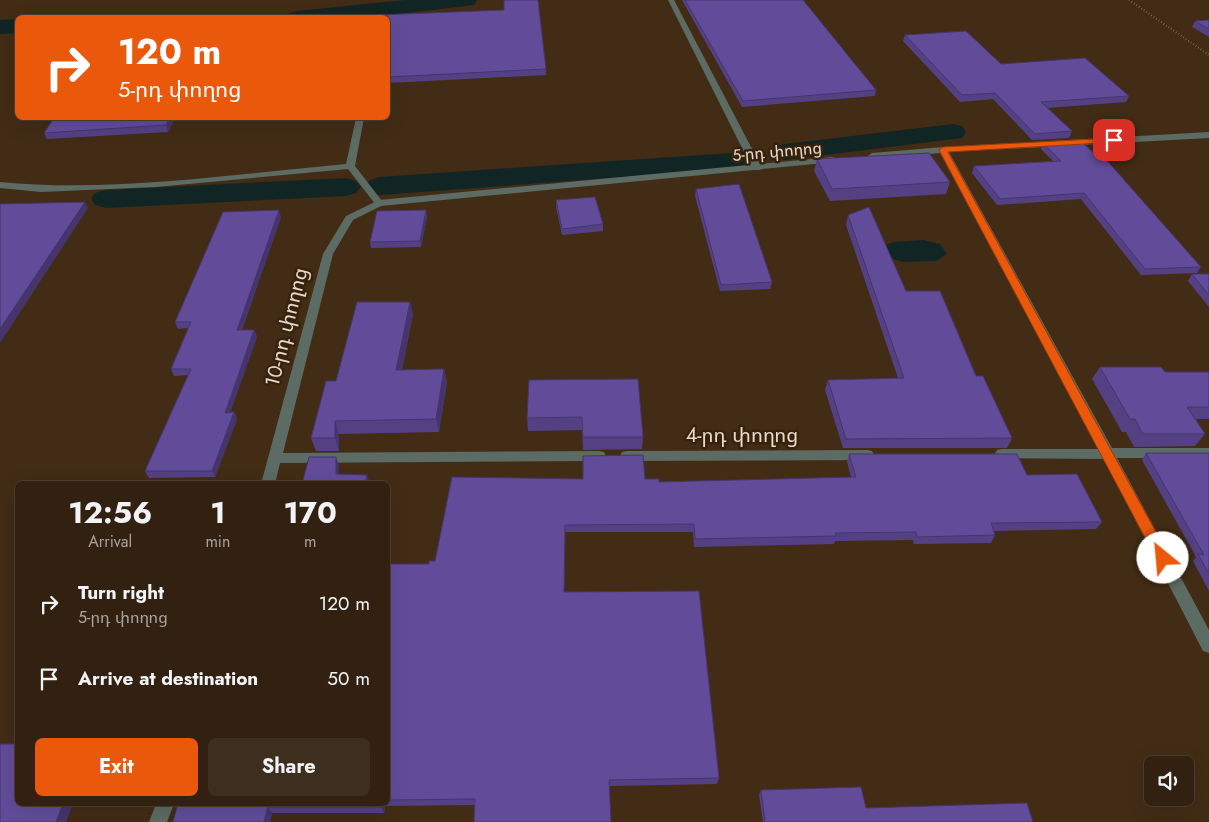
<!DOCTYPE html>
<html lang="en">
<head>
<meta charset="utf-8">
<style>
  :root { --surface:#322110; --page:#3d2e1e; --text:#f1f3f6; --muted:#a8a39f; --line:#4d3e30; --accent:#ea580c }
  body { margin:0; font-family:Jost,"Noto Sans Armenian",sans-serif; background:var(--page); color:var(--text); height:100vh; display:flex; flex-direction:column; font-size:19px; white-space:nowrap }
  * { box-sizing:border-box; margin:0 }
  p { font-size:16px; color:var(--muted) }
  .icon { flex:none; width:28px; height:28px; fill:none; stroke:currentColor; stroke-width:2; stroke-linecap:round; stroke-linejoin:round }
  .map { position:relative; flex:1; overflow:hidden }
  .details { position:absolute; left:15px; top:481px; width:375px; height:325px; display:flex; flex-direction:column; background:var(--surface); border-radius:8px; box-shadow:0 5px 20px #0002,0 0 0 1px var(--line) }
  .details>* { flex:none }
  .guide { position:absolute; left:15px; top:15px; width:375px; height:105px; border-radius:8px; box-shadow:0 5px 20px #0002,0 0 0 1px var(--line); background:#ea580c; color:#fff; overflow:hidden }
  .controls { position:absolute; left:1144px; top:756px; display:grid; gap:10px }
  .controls a { display:grid; place-items:center; width:50px; height:50px; border-radius:8px; background:var(--surface); box-shadow:0 5px 20px #0002,0 0 0 1px var(--line); font-size:25px }
  .pin { position:absolute; display:grid; place-items:center; width:42px; height:42px; color:#fff; margin:-21px; border-radius:10px; box-shadow:0 2px 8px #0006 }
  .me { position:absolute; width:55px; margin:-28px; rotate:332deg; stroke-linejoin:round; filter:drop-shadow(0 0 4px #0008) }
  .turn { display:flex; align-items:center; gap:18px; height:105px; padding:0 20px; font-size:22px }
  .turn .icon { width:65px; height:65px; stroke-width:2.5 }
  .turn b { display:block; font-size:35px; line-height:42px }
  .eta { display:flex; justify-content:space-evenly; align-items:center; height:85px; text-align:center }
  .eta b { font-size:30px; font-weight:700; line-height:35px }
  .cta { display:flex; gap:10px; margin-top:auto; padding:10px 20px }
  .cta a { flex:1; height:58px; border-radius:8px; background:var(--accent); color:#fff; font-size:20px; font-weight:700; line-height:58px; text-align:center }
  .cta a+a { background:var(--page); color:var(--text) }
  ul { padding:0; list-style:none }
  li { display:flex; align-items:center; gap:15px; height:75px; padding:0 20px }
  li div { flex:1 }
  li b { display:block; font-size:19px }
  li em { font-style:normal }
  .map>svg:first-child { display:block }
</style>
</head>
<body>
<div class="map">
<svg width="1209" height="822" viewBox="0 0 1209 822">
  <rect width="100%" height="100%" fill="#422c16"/>
  <!-- water -->
  <path fill="#122525" d="M923,240L940,244L947,254L936,261L902,262L883,255L879,248L893,242Z"/>
  <g fill="none" stroke-linecap="round" stroke-linejoin="round">
    <!-- canal -->
    <path fill="#122525" fill-rule="evenodd" d="M405,0H477L474,5L466,6L363,18H286L289,13L297,11Z
      M18,19V33L0,34V20Z
      M953,124L962,126L966,132L962,138L785,160L775,158L771,152L775,146L785,144Z
      M745,152L755,154L759,160L755,166L745,168L380,195L370,192L365,186L370,180L380,177Z
      M346,178L356,181L361,187L356,193L346,196L106,208L95,205L91,199L95,193L106,190Z"/>
    <!-- path -->
    <path stroke="#9a8877" stroke-width="2" stroke-dasharray="0.5 2.5" stroke-linecap="butt" d="M1129,0L1209,55"/>
    <!-- lane -->
    <path fill="#5c6b63" fill-rule="evenodd" d="M668,0H674L762,168L760,170H754L752,168Z
      M356,118H364L355,166L382,201V205H376L348,169L156,187L41,192L0,188V182C111,193 235,174 346,164Z"/>
    <!-- street -->
    <path fill="#5c6b63" fill-rule="evenodd" d="M1209,132V138L949,152L1112,448H1209V458H1117L1209,630V653L1203,651L1104,459L997,458L995,454L997,450L1002,449H1099L940,153L872,159L868,156L872,153L943,147Z
      M832,157L835,158V162L381,206L353,220L333,254L283,453L599,451L604,452L606,456L604,460L599,461L280,463L275,484H261L323,254L346,216L379,200Z
      M867,450L872,451L874,455L872,459L867,460L627,461L622,460L620,456L622,452L627,451Z
      M156,804H174L167,822H149Z"/>
  </g>
  <!-- wall -->
  <path fill="#544184" d="M682,0H803L876,90L875,96L742,107Z
    M388,18L546,69V75L388,83Z
    M1209,20V37L1192,27L1195,21Z
    M905,35L1001,64L1129,96L1126,102L1047,108L1072,131L1069,138L1032,140L993,99L960,102L903,41Z
    M54,118H175L168,132L47,139L44,133Z
    M1043,143L1201,267L1197,273L1141,275L1081,199L997,205L972,173L974,166L1053,161L1041,149Z
    M817,159L950,182L946,194L830,201L814,171Z
    M696,189L772,282L770,289L720,291L695,196Z
    M556,200L603,224V231L562,235L556,207Z
    M426,210L427,217L421,247L371,248L370,242Z
    M848,215L906,291L976,376L1012,438L1007,448H843L825,390L828,380L898,378L846,225Z
    M281,217L242,330H254L257,337L230,412H234L237,419L215,477L149,478L145,471L188,375L174,376L171,369L188,328L178,329L175,322Z
    M1192,274H1209V307L1188,281Z
    M413,314L402,370L444,369L447,382L439,432L339,434V451H316L311,438L336,381Z
    M1100,367L1165,372H1209V419H1196L1205,434L1195,446L1134,447L1126,432H1122L1092,379Z
    M638,379L643,437L642,449L583,450L582,430L528,431L527,418Z
    M1146,453H1209V591L1193,561L1196,557L1142,460Z
    M849,454L1027,475L1102,522L1096,529L994,531L995,535L991,543L914,544L913,540L835,541L834,544L694,547L693,532H565L564,592L719,778L717,784L609,786L474,805L385,806L384,813H272L270,822H173L177,808L175,807L176,804H388V564H429L435,561L583,479H645L659,482L851,477L847,462Z
    M761,790L866,808L1033,822H763L759,795Z"/>
  <!-- shaded-wall -->
  <path fill="#45356c" d="M169,118H175L168,132L166,125Z
    M85,202L88,208L0,343V329Z
    M279,210L281,217L239,337L237,330Z
    M426,210L427,217L421,247L420,241Z
    M410,302L413,314L399,383L396,370Z
    M254,330L257,337L228,419L225,413Z
    M444,369L447,382L439,432L436,419Z
    M234,412L237,419L215,477L212,471Z
    M335,421L339,434V451L335,438Z
    M336,457L339,465V482L336,474Z
    M367,475L370,483L369,484H365Z
    M63,804H73L66,822H56Z
    M381,804H384L385,806L384,813L381,807Z
    M268,807L272,813L270,822H264Z"/>
  <!-- building -->
  <path fill="#624c9a" stroke="#45356c" d="M504,0H538L546,69L388,77V18H378L379,15L504,10Z
    M685,0H803L876,90L743,101Z
    M1209,20V29L1195,21Z
    M966,31L1001,64L1085,58L1129,96L1041,102L1072,131L1035,134L995,93L962,95L905,35Z
    M54,118H169L166,125L44,133Z
    M1081,141L1098,157L1103,156L1201,267L1145,269L1084,193L1000,199L974,166L1061,161L1043,143Z
    M929,153L950,182L832,189L817,159Z
    M739,184L772,282L721,285L696,189Z
    M595,197L603,224L562,229L556,200Z
    M85,202L0,329V204Z
    M869,207L906,291H940L976,376H983L1012,438L846,439L828,380L904,378L848,215Z
    M279,210L237,330H254L225,413L234,412L212,471H145L191,369H171L191,322H175L223,212Z
    M426,210L420,241L370,242L377,211Z
    M1192,274H1209V295Z
    M357,302H410L396,370L444,369L436,419L335,421V438H311L326,381H336Z
    M1100,367H1161L1165,372H1209V407H1187L1205,434H1143L1135,419H1130Z
    M638,379L643,437H583L582,417L527,418L529,380Z
    M1146,453H1209V574L1198,554L1204,555Z
    M849,454H1017L1027,475L1077,474L1102,522L991,523L995,535L917,537L916,532L835,533L836,536L695,539L694,524L565,525L564,592L699,591L719,778L609,780L611,822H474L475,799L388,800V564H429V561H435L452,477L583,479V456L643,455L645,479H659V482L856,477Z
    M309,457H336V474L367,475L365,484H302Z
    M0,744H18V804H63L56,822H0Z
    M861,787L866,808L1027,803L1033,822H765L761,790Z
    M176,804H381V807H268L264,822H173L177,807H175Z"/>
  <!-- route -->
  <path fill="#ea580c" stroke="#983908" d="M1114,138H1117V142L948,152L1168,554L1170,558L1168,562L1163,564L1158,562L939,150L943,147Z"/>
  <g text-anchor="middle" stroke-width="5" stroke-linejoin="round" paint-order="stroke">
    <!-- far-street labels -->
    <g font-size="16" fill="#e8d9cc" stroke="#37220c">
      <text transform="translate(777 151) rotate(-5)" y="6">5-րդ փողոց</text>
    </g>
    <!-- street labels -->
    <g font-size="20" fill="#e8d9cc" stroke="#37220c">
      <text transform="translate(286 327) rotate(-76)" y="7">10-րդ փողոց</text>
      <text x="742" y="442">4-րդ փողոց</text>
    </g>
  </g>
</svg>
<div class="controls">
<a><svg class="icon" aria-label="sound" viewBox="0 0 24 24"><path d="M4 9h4l5-4v14l-5-4H4zM17 9q2 3 0 6"/></svg></a>
</div>
<div class="pin" style="left:1114px;top:140px;background:#d93025"><svg class="icon" aria-label="arrive" viewBox="0 0 24 24"><path d="M6 21V4h12l-3 4 3 4H6"/></svg></div>
<svg class="me" style="left:1163px;top:558px" viewBox="-20 -20 40 40"><circle r="19" fill="#fff"/><path d="M0-13L10 11 0 6-10 11z" fill="#ea580c"/></svg>
<div class="guide">
<div class="turn"><svg class="icon" aria-label="right" viewBox="0 0 24 24"><path d="M7 20v-9h11M14 6l5 5-5 5"/></svg><div><b>120 m</b>5-րդ փողոց</div></div>
</div>
<section class="details">
<div class="eta">
<div><b>12:56</b><p>Arrival</p></div>
<div><b>1</b><p>min</p></div>
<div><b>170</b><p>m</p></div>
</div>
<ul>
<li><svg class="icon" aria-label="right" viewBox="0 0 24 24"><path d="M7 20v-9h11M14 6l5 5-5 5"/></svg><div><b>Turn right</b><p>5-րդ փողոց</p></div><em>120 m</em></li>
<li><svg class="icon" aria-label="arrive" viewBox="0 0 24 24"><path d="M6 21V4h12l-3 4 3 4H6"/></svg><div><b>Arrive at destination</b></div><em>50 m</em></li>
</ul>
<div class="cta"><a>Exit</a><a>Share</a></div>
</section>
</div>
</body>
</html>
